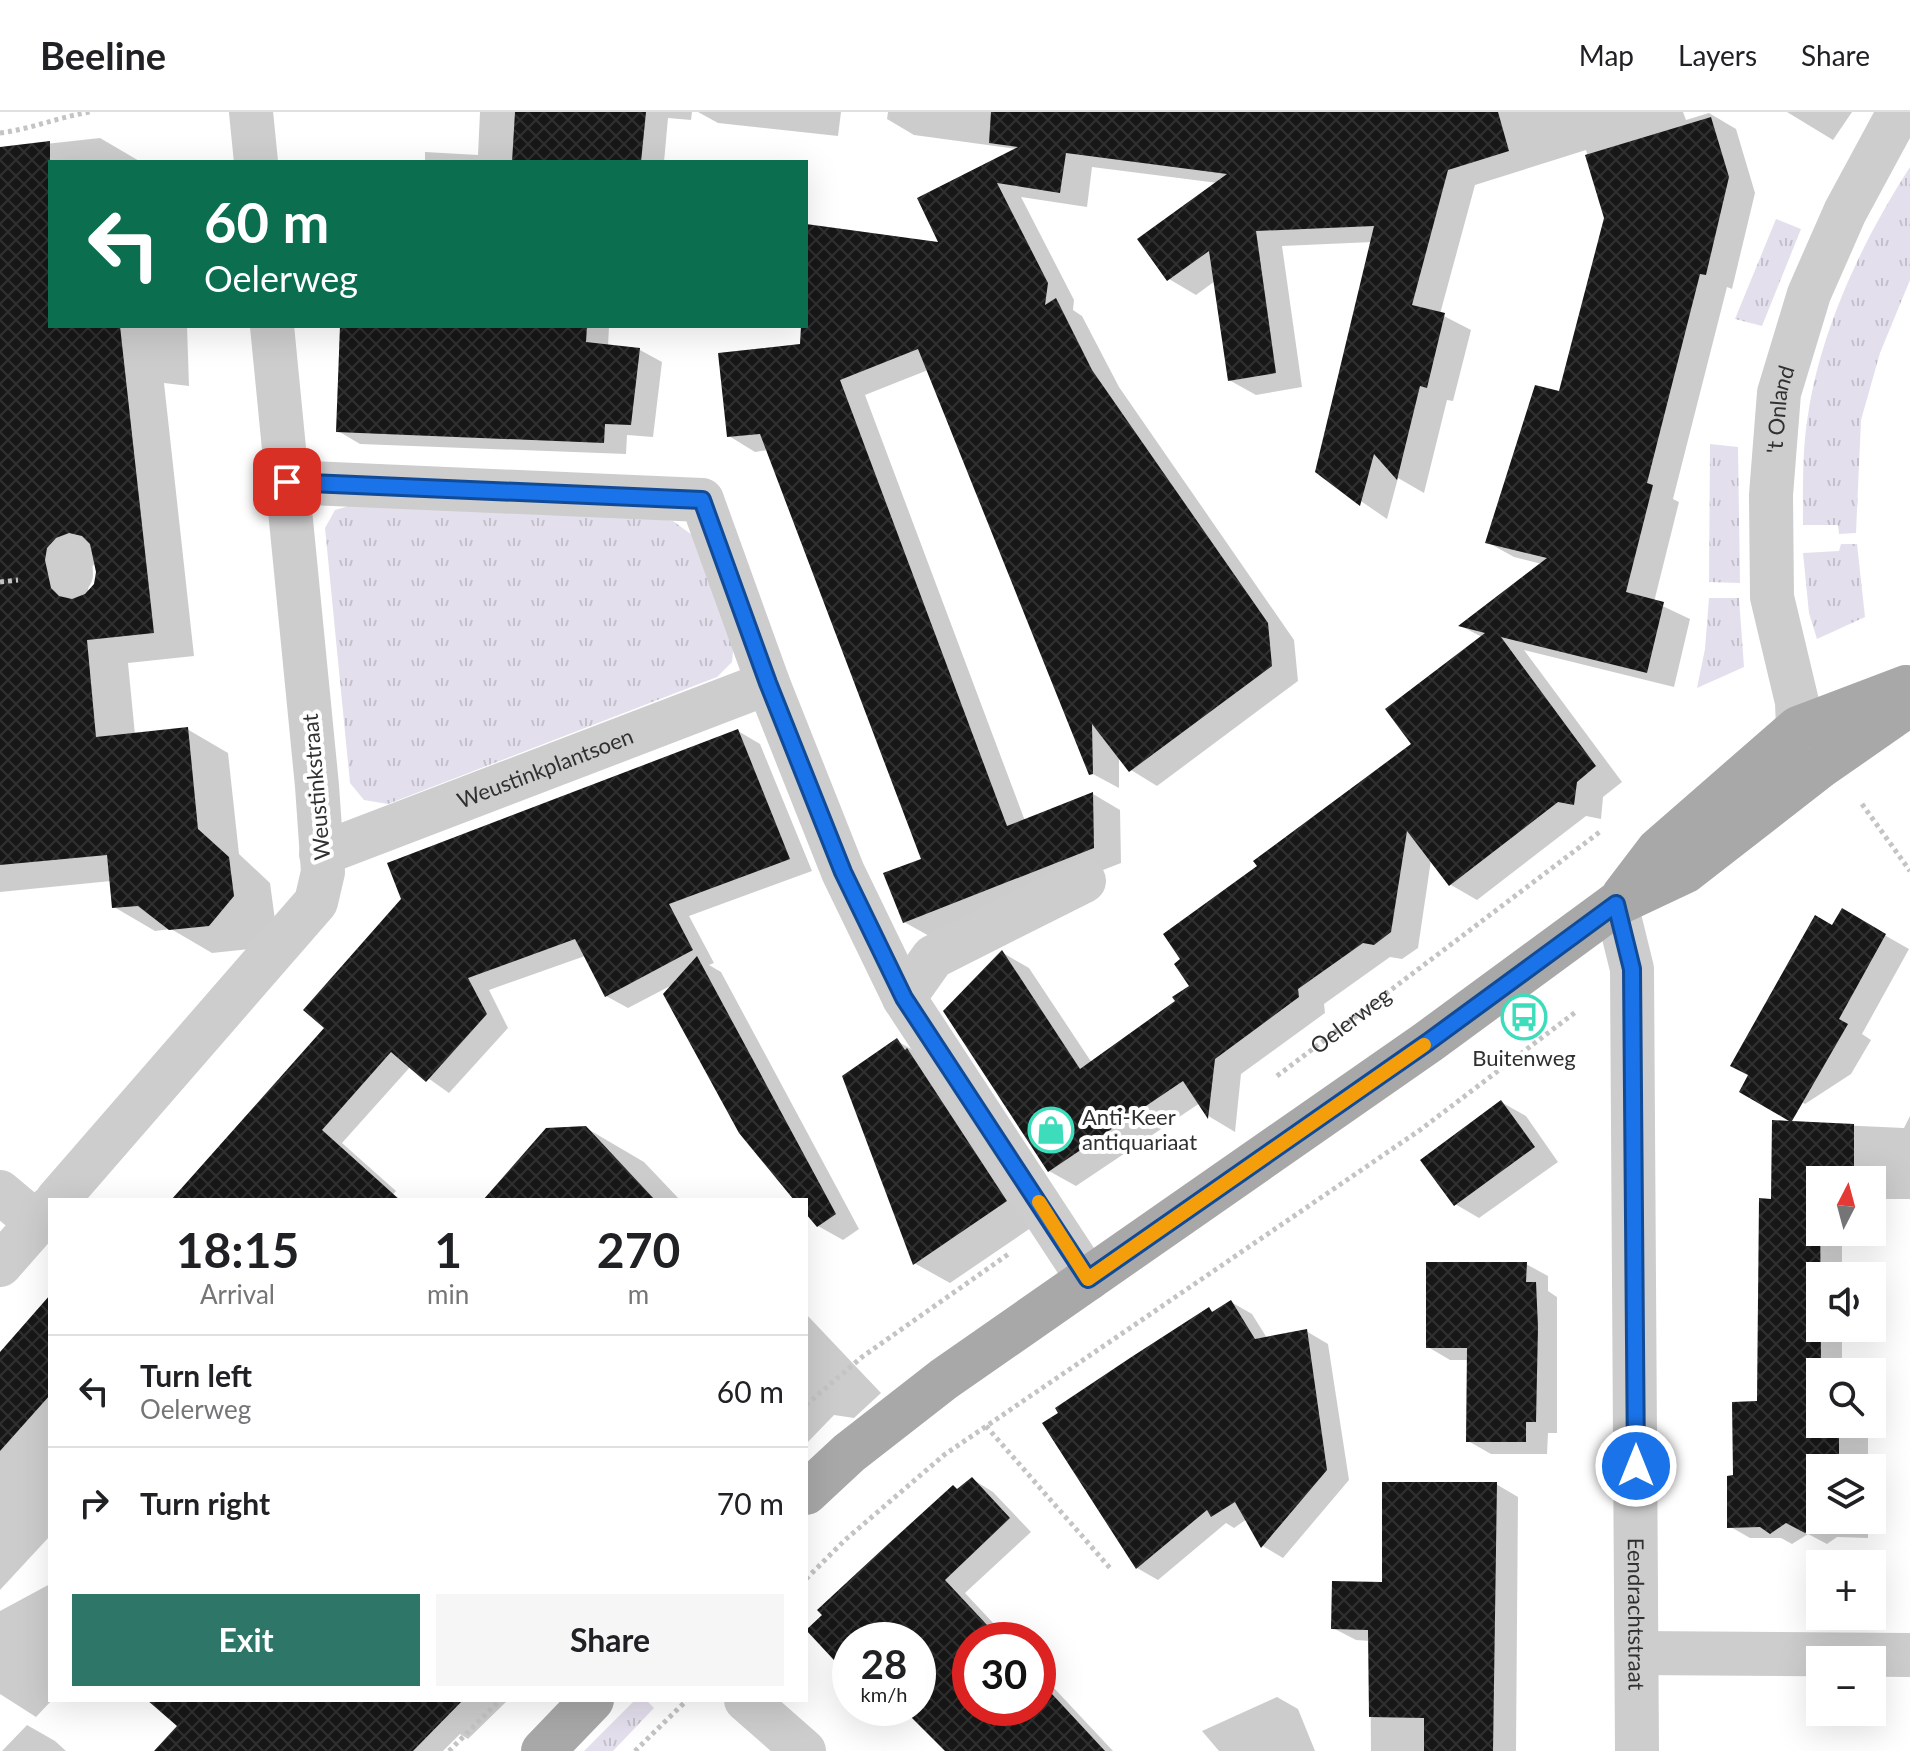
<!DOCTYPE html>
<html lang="en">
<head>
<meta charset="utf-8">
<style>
  :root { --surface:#fff; --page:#f6f6f6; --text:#202124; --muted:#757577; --line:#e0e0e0; --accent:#2d7668 }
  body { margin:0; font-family:Lato,sans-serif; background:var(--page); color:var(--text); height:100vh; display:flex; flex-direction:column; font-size:30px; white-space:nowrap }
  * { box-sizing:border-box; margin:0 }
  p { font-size:26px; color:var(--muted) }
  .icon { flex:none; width:44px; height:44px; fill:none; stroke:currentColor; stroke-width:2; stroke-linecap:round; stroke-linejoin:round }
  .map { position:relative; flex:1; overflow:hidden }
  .panel { position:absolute; left:48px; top:1086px; width:760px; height:504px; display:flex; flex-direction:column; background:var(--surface); border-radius:0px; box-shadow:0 8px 32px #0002 }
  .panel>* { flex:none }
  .guide { position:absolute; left:48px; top:48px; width:760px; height:168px; border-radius:0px; box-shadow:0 8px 32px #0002; background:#0b6e4f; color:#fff; overflow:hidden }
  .needle { width:52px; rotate:6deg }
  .fabs { position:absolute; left:1806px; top:1054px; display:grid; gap:16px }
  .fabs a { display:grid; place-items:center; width:80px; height:80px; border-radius:0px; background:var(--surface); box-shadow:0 8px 32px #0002; font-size:40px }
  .speed { position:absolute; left:832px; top:1510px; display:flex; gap:16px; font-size:40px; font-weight:700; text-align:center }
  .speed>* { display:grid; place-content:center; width:104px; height:104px; border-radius:50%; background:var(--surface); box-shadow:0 8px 32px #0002; line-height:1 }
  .speed small { font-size:20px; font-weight:400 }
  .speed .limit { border:12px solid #d22; background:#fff; color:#111 }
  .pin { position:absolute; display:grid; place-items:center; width:68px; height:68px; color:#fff; margin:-34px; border-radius:16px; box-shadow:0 4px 12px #0006 }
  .me { position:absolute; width:88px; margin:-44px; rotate:0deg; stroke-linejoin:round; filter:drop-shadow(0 0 6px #0008) }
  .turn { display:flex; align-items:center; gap:28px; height:168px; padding:0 24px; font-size:36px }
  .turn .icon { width:104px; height:104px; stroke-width:2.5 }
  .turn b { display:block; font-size:56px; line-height:68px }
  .eta { display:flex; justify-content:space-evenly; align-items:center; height:136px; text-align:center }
  .eta b { font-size:48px; font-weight:700; line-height:56px }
  .cta { display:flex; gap:16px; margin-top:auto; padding:16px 24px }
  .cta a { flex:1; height:92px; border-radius:0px; background:var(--accent); color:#fff; font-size:32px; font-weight:700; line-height:92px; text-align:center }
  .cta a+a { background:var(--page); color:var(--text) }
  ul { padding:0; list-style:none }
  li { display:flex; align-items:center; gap:24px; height:112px; padding:0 24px; border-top:2px solid var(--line) }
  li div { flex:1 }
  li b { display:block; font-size:30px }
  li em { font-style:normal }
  header { display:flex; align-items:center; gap:48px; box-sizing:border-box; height:112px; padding:0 40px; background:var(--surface); border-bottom:2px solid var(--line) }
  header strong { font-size:38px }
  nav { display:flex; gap:44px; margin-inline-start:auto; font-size:28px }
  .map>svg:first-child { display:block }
</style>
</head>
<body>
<header>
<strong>Beeline</strong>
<nav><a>Map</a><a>Layers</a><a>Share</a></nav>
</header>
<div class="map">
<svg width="1910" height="1639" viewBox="0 0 1910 1639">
  <defs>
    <pattern id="grass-tufts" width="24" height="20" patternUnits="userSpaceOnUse" patternTransform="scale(2)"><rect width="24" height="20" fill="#e4dfec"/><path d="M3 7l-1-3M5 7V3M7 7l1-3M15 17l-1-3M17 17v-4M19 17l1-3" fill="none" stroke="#c4c0cb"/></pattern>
    <pattern id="building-cross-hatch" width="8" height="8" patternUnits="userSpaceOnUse" patternTransform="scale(2)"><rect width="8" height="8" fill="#171717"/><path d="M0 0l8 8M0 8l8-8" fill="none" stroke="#303030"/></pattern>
  </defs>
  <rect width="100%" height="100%" fill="#fff"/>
  <!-- grass -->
  <path fill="url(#grass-tufts)" d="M1910,55V168L1880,241L1861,308L1856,421L1839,422L1838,413H1803C1803,376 1802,339 1808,303C1821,216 1863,128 1910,55Z
    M1776,107L1801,117L1762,214L1735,207Z
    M1710,332L1738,335L1740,471L1709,470Z
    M356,392L647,404L673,409L699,428L734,528L732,550L717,565L388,692L364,688L350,671L325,416L335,398Z
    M1841,432H1857L1865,505L1817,527L1809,501L1803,441L1839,439Z
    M1709,486H1739L1744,555L1697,576L1705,537Z
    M635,1588H646L654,1596L613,1639H584Z"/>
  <!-- shadow -->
  <path fill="#0003" fill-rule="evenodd" d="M480,0H692L691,8L668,6L664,50H425V40L478,43Z
    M698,0H841L838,24L718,11Z
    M888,0H1683L1686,8L1709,1L1736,17L1755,81L1732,177L1727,175L1673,387L1679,390L1654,490L1690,507L1674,575L1524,538L1622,670L1603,685L1601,707L1586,704L1477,788L1451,773L1431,748L1418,836L1402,847L1390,845L1324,892L1325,901L1241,962L1235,1020L1210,1005L1200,991L1076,1074L1049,1059L1003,841L1029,856L1092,951L1178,890L1192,874L1260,755L1414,632L1482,525L1461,514L1542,452L1514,445L1487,430L1561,282L1606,106L1586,38L1475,73L1440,202L1471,218L1453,289L1447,288L1424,381L1398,366L1387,407L1317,359L1373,130L1282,134L1302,275L1256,283L1229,268L1215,169L1196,183L1169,167L1218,71L1092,55L1087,95L1021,85L1074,188L1073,198L1082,204L1119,275L1294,528L1298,569L1157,674L1131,658L1119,643V676L1091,661L928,258L865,283L1025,709L1093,682L1120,698L1121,751L931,825L904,810L923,748L768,338L755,340L729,324L802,234L806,199L941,132L1017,37L914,23L887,7Z
    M1787,0H1852L1833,28Z
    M100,26L141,50H50V214H187L189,274L164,271L194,544L128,551L135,623L187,617L228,641L239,742L270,771L275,808L250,837L212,841L171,817L155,819L114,795L111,769L0,780V37ZM97,449L95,475L88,482L89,458Z
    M340,214H609L608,234L640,238L662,250L653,325L627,323L626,342L360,332L338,319Z
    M738,619L760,632L812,759L689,804L714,851L709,853L721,860L859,1117L843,1128L818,1114L806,1099V1088H797L674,872L628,896L606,884L585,844L489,878L508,916L449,981L411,954L342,1031L396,1079L388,1088H174Z
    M1842,799L1909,837L1862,922L1871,928L1851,962L1805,992L1757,967Z
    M897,929L932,949L1041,1109L950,1171L914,1151Z
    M1501,990L1526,1004L1558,1050L1479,1106L1455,1092Z
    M1910,1004V1087H1872V1068H1820V1120H1842V1164H1820V1216H1842V1260H1820V1312H1868V1356H1820V1408H1868V1426L1837,1425L1827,1432L1808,1422L1792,1432L1781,1426H1750L1729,1414L1735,1365L1759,1291L1773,1089L1774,1010L1904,1016Z
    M586,1016L644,1050L680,1088H524Z
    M1526,1152L1548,1164V1179L1557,1185V1321H1548L1547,1342H1491L1468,1329L1469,1248H1450L1428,1235Z
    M50,1190V1424L0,1478V1243Z
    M1231,1190L1252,1202L1267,1226L1306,1219L1328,1232L1349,1368L1283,1446L1263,1434L1247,1407L1234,1416L1226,1411L1158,1468L1137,1456L1209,1197L1215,1201Z
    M806,1202L881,1281L854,1306L834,1303L806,1332Z
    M972,1367L993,1380L1031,1420L965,1481L1009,1528H970V1596H1038V1559L1113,1639H948L905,1596H918V1528H850V1561L809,1518Z
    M1496,1372L1518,1385L1516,1639H1371L1370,1529L1356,1528L1333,1516Z
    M50,1472L52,1588L36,1605L0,1582V1499Z
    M1277,1585L1298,1597L1315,1639H1219L1202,1619Z
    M288,1588H508L468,1627L460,1622L443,1639H156Z
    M27,1613L55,1629L66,1639H2Z"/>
  <!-- building -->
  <path fill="url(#building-cross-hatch)" fill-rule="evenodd" d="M515,0H646L641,50H512Z
    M991,0H1498L1509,39L1448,58L1412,193L1445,201L1427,276L1420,274L1397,368L1374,342L1360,394L1315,360L1374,114L1256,119L1276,261L1228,269L1209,139L1167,169L1137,127L1227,62L1066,41L1060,81L997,71L1048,171L1045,193L1056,186L1092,258L1268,511L1272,554L1129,660L1092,612L1093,662L1089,663L918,237L840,268L1007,714L1093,680L1094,736L903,811L883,761L921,747L760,322L727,325L718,241L800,232L801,214H806V112L938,130L917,86L1018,35L989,31Z
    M1711,5L1729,65L1706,163L1700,162L1647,371L1653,373L1626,480L1664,490L1647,561L1501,525L1596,654L1577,670L1574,693L1558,690L1449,774L1407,719L1391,820L1374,833L1363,831L1298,877L1299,885L1215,947L1208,1007L1183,969L1048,1060L943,899L1002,838L1080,957L1175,889L1172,885L1189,874L1174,852L1180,847L1163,822L1257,754L1253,749L1411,632L1385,597L1485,521L1458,514L1547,446L1485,431L1535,273L1559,279L1604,106L1585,43Z
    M50,29V214H120L154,521L87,528L96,625L188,615L198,717L229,745L234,784L209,814L169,818L138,794L112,796L107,743L0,753V35ZM69,421L82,424L90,432L96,460L94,472L85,482L72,487L59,484L51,476L45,448L47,436L56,426Z
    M340,214H587L586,230L640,236L631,313L605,312L604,331L336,320Z
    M738,617L790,747L669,792L693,838L605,885L575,827L468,866L487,902L426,970L391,940L322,1018L400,1088H171L324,916L303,898L401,787L387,751Z
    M1842,796L1886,822L1839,907L1848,912L1792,1009L1854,1012V1068H1820L1821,1259H1839L1820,1260V1312H1839V1356H1820V1408H1838V1415H1815L1805,1421L1786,1411L1770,1422L1760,1415L1727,1416V1364L1733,1363L1732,1290L1757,1289L1759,1086L1771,1087L1772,1008L1789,1009L1739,980L1748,963L1730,954L1815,803L1832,813Z
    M697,844L836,1102L817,1115L806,1102V1088H794L739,1021L663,882Z
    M897,926L905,938L907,936L1007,1089L913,1153L842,964Z
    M1501,988L1535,1035L1454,1094L1420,1048Z
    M586,1014L655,1088H483L546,1016Z
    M1426,1150H1527L1526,1170H1536L1538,1215L1536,1310H1526V1330H1466L1467,1236H1426Z
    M50,1183V1283L0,1339V1240Z
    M1231,1188L1255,1227L1307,1217L1327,1358L1261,1436L1235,1390L1211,1405L1207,1398L1136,1457L1042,1311L1058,1301L1055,1296L1133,1244L1209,1195L1212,1200Z
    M972,1365L1010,1406L945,1468L1001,1528H970V1596H1038V1567L1105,1639H945L902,1596H918V1528H850V1557L846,1561L806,1518L822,1503L817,1498L886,1434L953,1373L957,1377Z
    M1382,1370H1497L1493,1639H1424V1606L1369,1605L1368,1518L1331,1517L1332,1469L1382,1470Z
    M147,1588H463L413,1639H154L177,1614Z"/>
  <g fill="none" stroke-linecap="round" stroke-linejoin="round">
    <!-- path -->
    <g stroke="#c4c4c4" stroke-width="5" stroke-dasharray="4 4" stroke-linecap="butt">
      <path d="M0,21C31,17 59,5 90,0"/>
      <path d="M0,470L18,468"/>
      <path d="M1862,692L1910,759"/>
      <path id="s1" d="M1277,964L1601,719"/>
      <path d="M806,1293L862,1245L1010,1141"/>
      <path d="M986,1314L1110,1456"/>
      <path d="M806,1467L845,1428L944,1343L1420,1018L1577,899"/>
      <path d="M449,1639L500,1588"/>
      <path d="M635,1639L687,1588"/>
    </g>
    <!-- minor -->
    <g stroke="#cdcdcd" stroke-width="44">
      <path d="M251,0L256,50"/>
      <path d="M287,370L702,388L768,571"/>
      <path d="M70,446L71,462"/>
      <path id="s2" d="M1798,616L1797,590L1772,485L1771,383L1779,281L1809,182L1845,100L1899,0"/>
      <path id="s3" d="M321,742L768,571L843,760L904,886L1088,1167"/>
      <path id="s4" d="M1616,792L1632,857L1637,1639"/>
      <path d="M904,886L933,845L1084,769"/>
      <path d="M0,1080L37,1111"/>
      <path d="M57,1088L316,790L323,760L317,674L272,214"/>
      <path d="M0,1153L50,1096"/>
      <path d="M1637,1541L1910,1543"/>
      <path d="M746,1588L804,1639"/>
    </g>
    <!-- major -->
    <path stroke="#a8a8a8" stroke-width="44" d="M1623,784L1658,738L1798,616L1906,575
      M806,1381L849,1341L944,1267L1428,930L1616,792L1686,759L1821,654L1910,592
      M543,1639L592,1588"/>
  </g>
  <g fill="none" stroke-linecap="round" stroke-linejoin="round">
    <!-- route casing -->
    <g stroke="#114b97" stroke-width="20">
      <path id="route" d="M287,370L702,388L768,571L843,760L904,886L1088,1167L1428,930L1616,792L1632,857L1636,1354"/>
    </g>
    <!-- route -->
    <use href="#route" stroke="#1a73e8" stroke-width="14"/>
    <!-- slow -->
    <path stroke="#f59e0b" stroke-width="14" d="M1039,1090L1088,1167L1424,933"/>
  </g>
  <!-- icons -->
  <defs>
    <g id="bus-ring" transform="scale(2.3)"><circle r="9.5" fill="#fff" stroke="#3dddbc" stroke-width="1.5"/><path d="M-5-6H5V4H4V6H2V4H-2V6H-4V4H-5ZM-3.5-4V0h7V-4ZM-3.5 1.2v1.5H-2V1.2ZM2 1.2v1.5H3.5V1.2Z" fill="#3dddbc"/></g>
    <g id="shop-ring" transform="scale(2.3)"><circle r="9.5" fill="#fff" stroke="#3dddbc" stroke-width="1.5"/><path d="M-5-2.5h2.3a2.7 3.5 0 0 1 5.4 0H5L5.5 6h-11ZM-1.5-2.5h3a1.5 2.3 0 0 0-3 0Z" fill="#3dddbc"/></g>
  </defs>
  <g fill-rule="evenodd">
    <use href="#bus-ring" x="1524" y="905"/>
    <use href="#shop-ring" x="1051" y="1018"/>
  </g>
  <g text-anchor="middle" stroke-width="8" stroke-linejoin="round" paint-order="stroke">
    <!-- street labels -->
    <g font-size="22" fill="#303030" stroke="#fff">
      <text dy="8" stroke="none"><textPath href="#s2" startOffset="322">'t Onland</textPath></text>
      <text dy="8" stroke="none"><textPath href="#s3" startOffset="240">Weustinkplantsoen</textPath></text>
      <text transform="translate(316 675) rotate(-95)" y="8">Weustinkstraat</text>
      <text dy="8" stroke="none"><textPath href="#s1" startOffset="92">Oelerweg</textPath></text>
      <text dy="8" stroke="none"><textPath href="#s4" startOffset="712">Eendrachtstraat</textPath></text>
    </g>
    <!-- poi labels -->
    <g font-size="22" fill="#303030" stroke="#fff">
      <text x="1524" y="954">Buitenweg</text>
      <text x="1082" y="1013" text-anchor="start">Anti-Keer<tspan x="1082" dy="25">antiquariaat</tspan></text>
    </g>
  </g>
</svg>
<div class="fabs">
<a><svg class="needle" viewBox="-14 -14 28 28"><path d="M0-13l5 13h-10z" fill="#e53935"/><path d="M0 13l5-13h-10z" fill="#757577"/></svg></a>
<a><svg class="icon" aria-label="sound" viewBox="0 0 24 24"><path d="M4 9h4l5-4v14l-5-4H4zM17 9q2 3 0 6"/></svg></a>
<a><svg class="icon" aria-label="search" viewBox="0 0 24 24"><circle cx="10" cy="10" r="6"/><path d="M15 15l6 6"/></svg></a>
<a><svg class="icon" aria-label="layers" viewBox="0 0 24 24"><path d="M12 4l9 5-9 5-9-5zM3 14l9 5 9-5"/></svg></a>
<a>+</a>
<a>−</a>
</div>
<div class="speed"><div>28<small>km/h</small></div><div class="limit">30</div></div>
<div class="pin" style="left:287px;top:370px;background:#d93025"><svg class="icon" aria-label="arrive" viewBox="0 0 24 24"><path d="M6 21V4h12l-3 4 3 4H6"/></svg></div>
<svg class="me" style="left:1636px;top:1354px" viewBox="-20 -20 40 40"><circle r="17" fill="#1a73e8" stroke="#fff" stroke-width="3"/><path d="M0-11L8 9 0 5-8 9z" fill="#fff"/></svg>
<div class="guide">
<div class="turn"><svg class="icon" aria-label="left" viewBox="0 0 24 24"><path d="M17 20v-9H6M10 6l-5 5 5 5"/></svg><div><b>60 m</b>Oelerweg</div></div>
</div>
<section class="panel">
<div class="eta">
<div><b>18:15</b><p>Arrival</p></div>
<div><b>1</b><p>min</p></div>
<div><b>270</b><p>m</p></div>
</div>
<ul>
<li><svg class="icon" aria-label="left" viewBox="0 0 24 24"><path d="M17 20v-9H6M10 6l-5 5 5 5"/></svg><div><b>Turn left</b><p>Oelerweg</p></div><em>60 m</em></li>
<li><svg class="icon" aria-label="right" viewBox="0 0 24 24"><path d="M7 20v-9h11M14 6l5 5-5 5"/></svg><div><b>Turn right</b></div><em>70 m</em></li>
</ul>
<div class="cta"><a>Exit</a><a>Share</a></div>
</section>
</div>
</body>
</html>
